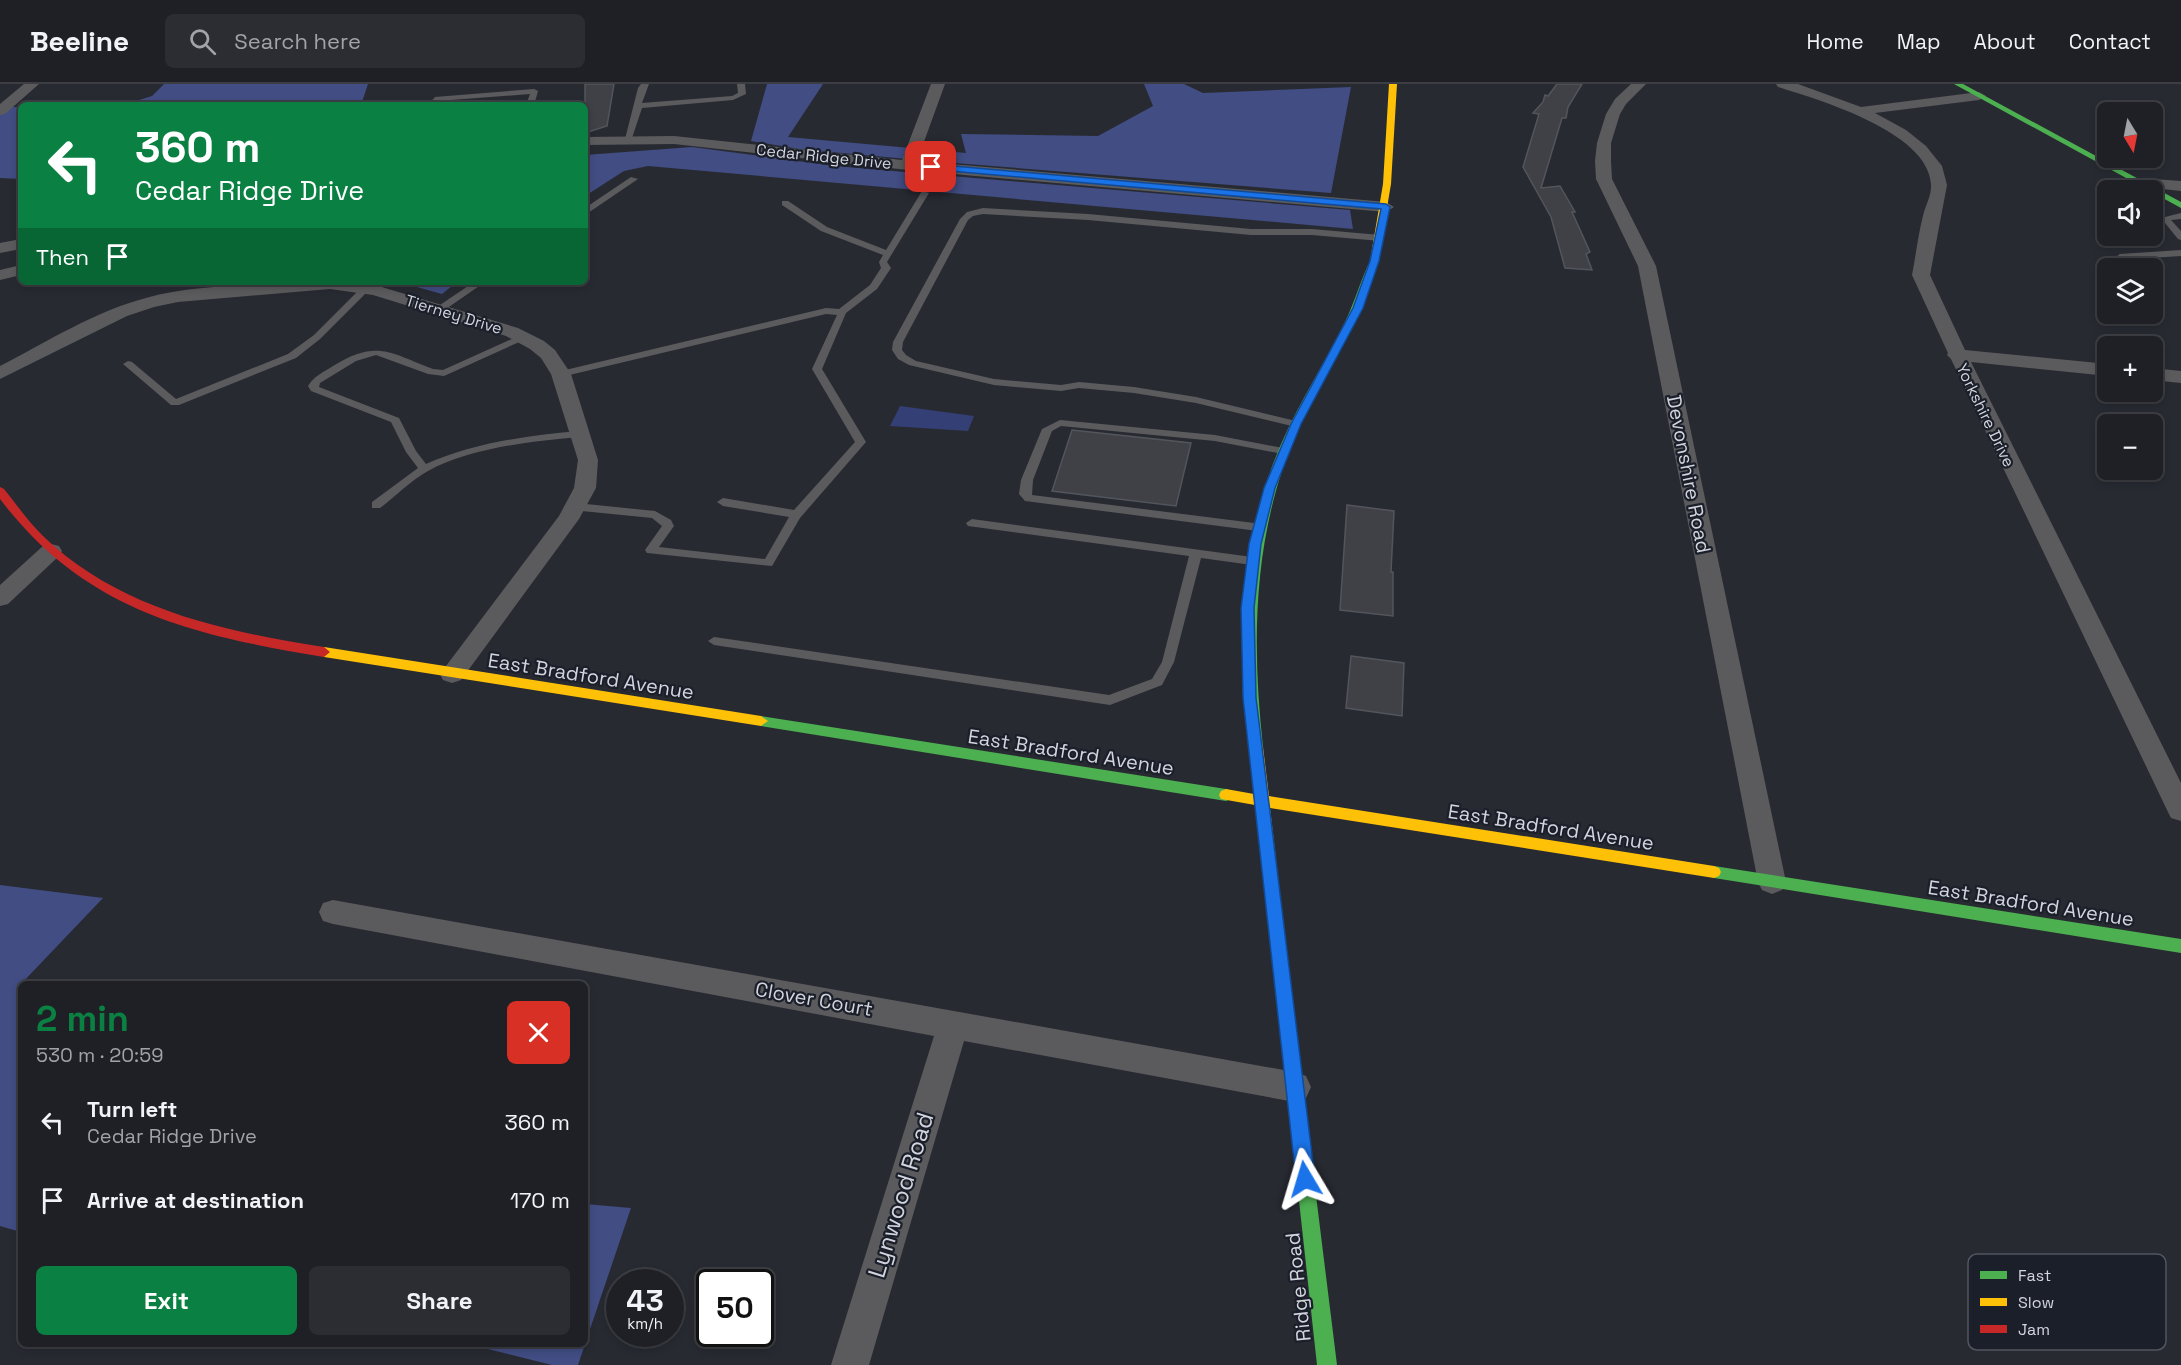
<!DOCTYPE html>
<html lang="en">
<head>
<meta charset="utf-8">
<style>
  :root { --surface:#1e2026; --page:#2b2d32; --text:#f1f3f6; --muted:#a1a3a7; --line:#3c3e43; --accent:#0b8043 }
  body { margin:0; font-family:"Space Grotesk",sans-serif; background:var(--page); color:var(--text); height:100vh; display:flex; flex-direction:column; font-size:22px; white-space:nowrap }
  * { box-sizing:border-box; margin:0 }
  p { font-size:20px; color:var(--muted) }
  .icon { flex:none; width:33px; height:33px; fill:none; stroke:currentColor; stroke-width:2; stroke-linecap:round; stroke-linejoin:round }
  .map { position:relative; flex:1; overflow:hidden }
  .sheet { position:absolute; left:18px; top:897px; width:570px; height:366px; display:flex; flex-direction:column; background:var(--surface); border-radius:9px; box-shadow:0 3px 9px #0003,0 0 0 2px var(--line) }
  .sheet>* { flex:none }
  .banner { position:absolute; left:18px; top:18px; width:570px; height:183px; border-radius:9px; box-shadow:0 3px 9px #0003,0 0 0 2px var(--line); background:#0b8043; color:#fff; overflow:hidden }
  .needle { width:39px; rotate:170deg }
  .fabs { position:absolute; left:2097px; top:18px; display:grid; gap:12px }
  .fabs a { display:grid; place-items:center; width:66px; height:66px; border-radius:9px; background:var(--surface); box-shadow:0 3px 9px #0003,0 0 0 2px var(--line); font-size:30px }
  .speed { position:absolute; left:606px; top:1185px; display:flex; gap:12px; font-size:30px; font-weight:700; text-align:center }
  .speed>* { display:grid; place-content:center; width:78px; height:78px; border-radius:50%; background:var(--surface); box-shadow:0 3px 9px #0003,0 0 0 2px var(--line); line-height:1 }
  .speed small { font-size:15px; font-weight:400 }
  .speed .limit { border:3px solid #111; border-radius:9px; background:#fff; color:#111 }
  .pin { position:absolute; display:grid; place-items:center; width:51px; height:51px; color:#fff; margin:-26px; border-radius:12px; box-shadow:0 3px 9px #0006 }
  .me { position:absolute; width:66px; margin:-33px; rotate:353deg; stroke-linejoin:round; filter:drop-shadow(0 0 4px #0008) }
  .turn { display:flex; align-items:center; gap:21px; height:126px; padding:0 18px; font-size:27px }
  .turn .icon { width:78px; height:78px; stroke-width:2.5 }
  .turn b { display:block; font-size:42px; line-height:51px }
  .then { display:flex; align-items:center; height:57px; padding:0 18px; background:#0003; gap:12px; font-size:22px }
  .round { display:grid; place-items:center; flex:none; width:63px; height:63px; border-radius:9px; background:var(--page) }
  .overview { display:flex; align-items:center; justify-content:space-between; height:102px; padding:0 18px }
  h1 { font-size:36px; font-weight:700; line-height:45px; color:var(--accent) }
  .action { display:flex; gap:12px; margin-top:auto; padding:12px 18px }
  .action a { flex:1; height:69px; border-radius:9px; background:var(--accent); color:#fff; font-size:24px; font-weight:700; line-height:69px; text-align:center }
  .action a+a { background:var(--page); color:var(--text) }
  ul { padding:0; list-style:none }
  li { display:flex; align-items:center; gap:18px; height:78px; padding:0 18px }
  li div { flex:1 }
  li b { display:block; font-size:22px }
  li em { font-style:normal }
  header { display:flex; align-items:center; gap:36px; box-sizing:border-box; height:84px; padding:0 30px; background:var(--surface); border-bottom:2px solid var(--line) }
  header strong { font-size:28px }
  nav { display:flex; gap:33px; margin-inline-start:auto; font-size:21px }
  .search { width:420px; height:54px; background:var(--page); display:flex; align-items:center; gap:15px; box-sizing:border-box; padding:0 21px; border-radius:9px; color:var(--muted); font-size:22px }
  .map>svg:first-child { display:block }
</style>
</head>
<body>
<header>
<strong>Beeline</strong>
<div class="search"><svg class="icon" aria-label="search" viewBox="0 0 24 24"><circle cx="10" cy="10" r="6"/><path d="M15 15l6 6"/></svg>Search here</div>
<nav><a>Home</a><a>Map</a><a>About</a><a>Contact</a></nav>
</header>
<div class="map">
<svg width="2181" height="1281" viewBox="0 0 2181 1281">
  <rect width="100%" height="100%" fill="#282a32"/>
  <!-- forest -->
  <path fill="#414d83" d="M164,0H368L361,21H123L152,12Z
    M767,0H823L788,53L966,69L961,50L1098,52L1153,22L1144,0H1184L1203,9L1351,3L1331,109L929,77L799,65L751,57Z
    M3,23H21V95L0,94V25Z
    M692,63L835,82L1350,126L1353,145L648,82L624,87L585,112V71Z
    M409,198H457L442,210L406,200Z
    M0,801L103,814L21,900V1148L0,1142Z
    M585,1120L631,1124L585,1260Z
    M468,1260H585L578,1281H552Z"/>
  <!-- water -->
  <path fill="#343f75" d="M900,322L974,332L968,347L890,342Z"/>
  <!-- building -->
  <path fill="#404147" stroke="#53555c" stroke-width="1.5" d="M585,0H614L607,42L585,49Z
    M1557,0H1582L1568,23L1566,34H1562L1541,104L1560,102L1575,128H1572L1590,168L1586,170L1592,186L1565,184L1551,133L1523,83L1539,30L1533,29L1543,18L1545,11L1548,12Z
    M1072,346L1191,359L1176,422L1052,407Z
    M1347,421L1394,427L1391,488H1393V532L1340,526Z
    M1351,572L1404,579L1402,632L1346,624Z"/>
  <g fill="none" stroke-linecap="round" stroke-linejoin="round">
    <!-- lane -->
    <path fill="#5b5b5e" fill-rule="evenodd" d="M641,0H649L642,19L732,12L738,9L737,0H745L746,10L733,16L642,24L631,57L624,59L638,4Z
      M534,5L538,7L534,21H526L530,10L438,17L436,21H428L435,13Z
      M631,93L638,95L585,131V124Z
      M922,107L929,109L887,178L891,184L877,205L846,229L822,285L866,358L800,434L772,482L647,469L645,466L662,442L652,434L572,426L570,423L576,419L655,427L671,436L674,442L659,463L765,475L789,433L723,422L717,418L723,414L794,426L855,358L812,285L837,231L826,230L561,293L556,290L561,287L826,224L839,225L870,201L881,184L879,178L883,171L821,147L782,121V117H788L827,143L886,166Z
      M983,124L1088,130L1251,145H1312L1380,151L1384,154L1380,157L1312,151H1251L1088,136L983,130L973,132L968,136L903,258L902,266L906,271L916,277L994,295L1061,301L1079,298L1134,303L1196,313L1300,338L1301,340L1296,343L1196,319L1134,309L1079,304L1061,307L994,301L909,281L898,275L892,266L893,258L960,135L967,128Z
      M2181,129V135L2171,136L2181,147V156L2178,155L2161,134Z
      M2181,166V172L2120,176L2116,173L2120,170Z
      M474,198H485L443,227H437V223Z
      M363,202L371,204L320,255L296,274L179,321H171L123,280L128,277L132,278L176,315L288,270L314,251Z
      M523,250L528,253L526,255L444,292L428,290L376,271L356,277L320,299L319,303L399,334L416,367L426,380C473,359 529,351 580,347L585,350L580,353C532,357 470,364 428,387C410,397 396,412 380,424H372V418L418,384L406,368L391,338L311,307L308,302C314,292 324,288 333,282C377,255 390,269 433,285L443,286Z
      M1060,336L1215,351L1283,364L1288,367L1283,370L1215,357L1061,342L1052,347L1033,396L1032,411L1262,440L1264,443L1262,446L1258,447L1025,417L1019,410L1021,396L1042,345Z
      M972,435L1252,473L1258,477L1252,481L1201,474L1174,578L1162,601L1110,621L714,561L708,557L714,553L1109,611L1152,595L1162,578L1189,472L968,442L966,439Z"/>
    <!-- street -->
    <path fill="#5b5b5e" fill-rule="evenodd" d="M24,0H39L5,30L0,31V20Z
      M931,0H945L917,77L1386,118L1394,123L1386,128L908,86L674,60L585,61V53L674,52L902,76Z
      M1631,0H1646L1626,20L1620,30L1611,59V77L1612,95L1656,182L1786,798L1782,806L1772,810L1762,806L1758,798L1638,182L1596,95L1595,77L1597,59L1606,30L1615,15Z
      M1776,0H1798L1861,23L1979,8L1986,12L1979,16L1875,29L1906,46L1926,62L1942,82L1947,101L1930,191L1965,266L2108,280V292L1971,278L2181,699V737L2171,734L2167,726L1951,275L1947,271L1948,269L1912,191C1916,171 1918,151 1923,132C1925,122 1932,111 1931,100C1928,48 1820,16 1778,3Z
      M2139,94L2181,97V107L2134,102L2131,99L2134,96Z
      M21,155V165L0,169V159Z
      M21,181V191L0,196V186Z
      M292,198H354L375,201L518,244L544,257L555,266L571,290L598,376L596,404L579,435L461,596L452,599L443,596L440,590L559,432L574,404L578,376L551,290L541,274L530,265L506,252L373,211L330,205L178,218L154,223L127,232L0,295V282C47,258 95,227 146,214C192,201 244,202 292,198Z
      M2152,284L2181,287V299L2152,296Z
      M51,460L59,462L62,467L59,472L8,520L0,522V501L43,462Z
      M333,816L1295,988L1306,992L1311,1003L1306,1014L1295,1018L964,957L869,1281H831L934,952L333,840L323,837L319,828L323,819Z"/>
    <!-- fast -->
    <path fill="#4caf50" fill-rule="evenodd" d="M1954,0H1963L2181,118V124Z
      M1371,175L1378,177C1360,236 1326,286 1300,341C1253,444 1251,553 1263,663L1261,667H1251L1249,663C1240,568 1240,471 1273,380C1291,331 1320,288 1343,242C1354,221 1360,197 1371,175Z
      M761,632L1226,705L1231,707L1233,711L1231,715L1226,717L761,642L754,637Z
      M1714,782L2181,855V869L1714,794L1709,792L1707,788L1709,784Z
      M1294,990L1300,992L1302,998L1337,1281H1317L1286,998L1288,992Z"/>
    <!-- slow -->
    <path fill="#ffc107" fill-rule="evenodd" d="M1389,0H1397L1391,100L1378,177L1374,180L1370,177L1383,100Z
      M324,563L761,632L768,637L761,642L324,573L318,568Z
      M1256,658L1261,659L1263,663L1269,712L1714,782L1719,784L1721,788L1719,792L1714,794L1270,724L1302,998L1300,1004L1294,1006L1288,1004L1286,998L1255,721L1221,715L1219,711L1221,707L1226,705L1254,710L1249,663L1251,659Z"/>
    <!-- jam -->
    <path fill="#c62828" fill-rule="evenodd" d="M0,403L4,405C16,420 28,437 42,451C118,525 222,547 324,563L330,568L324,573C192,551 85,527 0,415Z"/>
  </g>
  <!-- route -->
  <path fill="#1a73e8" stroke="#114b97" stroke-width="1.5" d="M931,80L1386,120L1390,123L1379,177L1363,224L1301,340L1275,404L1261,460L1254,524L1256,614L1315,1095L1312,1102L1305,1105L1299,1102L1296,1095L1243,614L1241,524L1249,460L1264,404L1291,340L1353,224L1370,177L1381,125L928,85V81Z"/>
  <g text-anchor="middle" stroke-width="4.5" stroke-linejoin="round" paint-order="stroke">
    <!-- far-street labels -->
    <g font-size="16" fill="#d2d5dd" stroke="#1b1f2a">
      <text transform="translate(824 72) rotate(6)" y="6">Cedar Ridge Drive</text>
      <text transform="translate(454 230) rotate(17)" y="6">Tierney Drive</text>
      <text transform="translate(1986 331) rotate(64)" y="6">Yorkshire Drive</text>
    </g>
    <!-- street labels -->
    <g font-size="20" fill="#d2d5dd" stroke="#1b1f2a">
      <text transform="translate(1689 390) rotate(79)" y="7">Devonshire Road</text>
      <text transform="translate(591 592) rotate(9)" y="7">East Bradford Avenue</text>
      <text transform="translate(1071 668) rotate(9)" y="7">East Bradford Avenue</text>
      <text transform="translate(1551 743) rotate(9)" y="7">East Bradford Avenue</text>
      <text transform="translate(2031 819) rotate(9)" y="7">East Bradford Avenue</text>
      <text transform="translate(814 915) rotate(10)" y="7">Clover Court</text>
      <text transform="translate(1298 1203) rotate(-96)" y="7">Ridge Road</text>
    </g>
    <!-- near-street labels -->
    <g font-size="24" fill="#d2d5dd" stroke="#1b1f2a">
      <text transform="translate(901 1111) rotate(-73)" y="8">Lynwood Road</text>
    </g>
  </g>
  <!-- legend -->
  <rect x="1968" y="1170" width="198" height="96" rx="9" fill="#1b1f2a" stroke="#525660" stroke-width="1.5"/>
  <rect x="1980" y="1187" width="27" height="8" fill="#4caf50"/>
  <rect x="1980" y="1214" width="27" height="8" fill="#ffc107"/>
  <rect x="1980" y="1241" width="27" height="8" fill="#c62828"/>
  <g font-size="16" fill="#d2d5dd">
    <text x="2018" y="1197">Fast</text>
    <text x="2018" y="1224">Slow</text>
    <text x="2018" y="1251">Jam</text>
  </g>
</svg>
<div class="fabs">
<a><svg class="needle" viewBox="-14 -14 28 28"><path d="M0-13l5 13h-10z" fill="#e53935"/><path d="M0 13l5-13h-10z" fill="#a1a3a7"/></svg></a>
<a><svg class="icon" aria-label="sound" viewBox="0 0 24 24"><path d="M4 9h4l5-4v14l-5-4H4zM17 9q2 3 0 6"/></svg></a>
<a><svg class="icon" aria-label="layers" viewBox="0 0 24 24"><path d="M12 4l9 5-9 5-9-5zM3 14l9 5 9-5"/></svg></a>
<a>+</a>
<a>−</a>
</div>
<div class="speed"><div>43<small>km/h</small></div><div class="limit">50</div></div>
<div class="pin" style="left:931px;top:83px;background:#d93025"><svg class="icon" aria-label="arrive" viewBox="0 0 24 24"><path d="M6 21V4h12l-3 4 3 4H6"/></svg></div>
<svg class="me" style="left:1305px;top:1095px" viewBox="-20 -20 40 40"><path d="M0-17L14 15 0 8-14 15z" fill="#1a73e8" stroke="#fff" stroke-width="4"/></svg>
<div class="banner">
<div class="turn"><svg class="icon" aria-label="left" viewBox="0 0 24 24"><path d="M17 20v-9H6M10 6l-5 5 5 5"/></svg><div><b>360 m</b>Cedar Ridge Drive</div></div>
<div class="then">Then<svg class="icon" aria-label="arrive" viewBox="0 0 24 24"><path d="M6 21V4h12l-3 4 3 4H6"/></svg></div>
</div>
<section class="sheet">
<div class="overview"><div><h1>2 min</h1><p>530 m · 20:59</p></div><a class="round" style="background:#d93025;color:#fff"><svg class="icon" aria-label="close" viewBox="0 0 24 24"><path d="M6 6l12 12M18 6L6 18"/></svg></a></div>
<ul>
<li><svg class="icon" aria-label="left" viewBox="0 0 24 24"><path d="M17 20v-9H6M10 6l-5 5 5 5"/></svg><div><b>Turn left</b><p>Cedar Ridge Drive</p></div><em>360 m</em></li>
<li><svg class="icon" aria-label="arrive" viewBox="0 0 24 24"><path d="M6 21V4h12l-3 4 3 4H6"/></svg><div><b>Arrive at destination</b></div><em>170 m</em></li>
</ul>
<div class="action"><a>Exit</a><a>Share</a></div>
</section>
</div>
</body>
</html>
